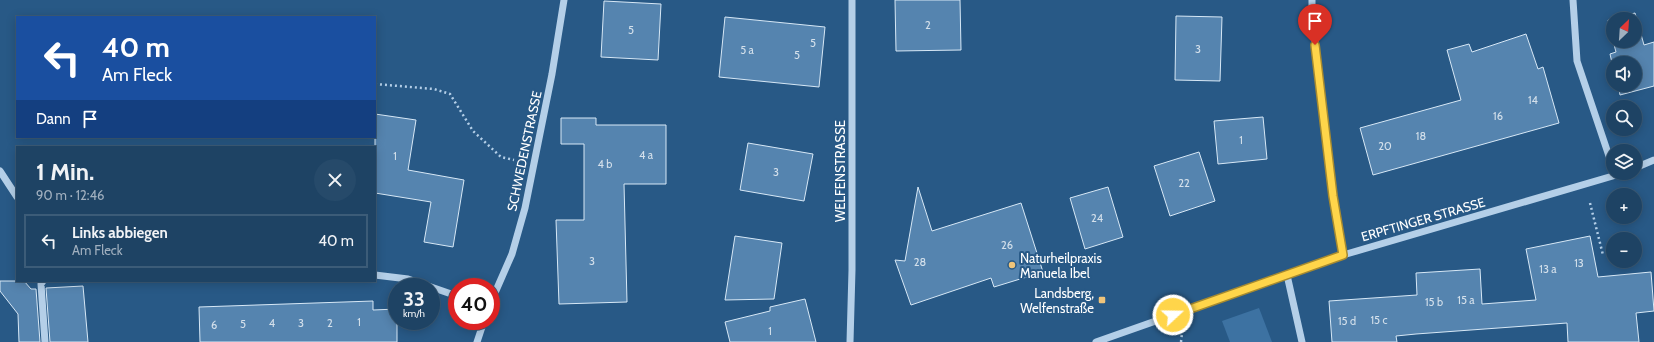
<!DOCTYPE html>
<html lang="de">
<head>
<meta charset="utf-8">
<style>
  :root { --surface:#1e4364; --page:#264a6a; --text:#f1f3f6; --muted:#a1b0bf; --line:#3c5c78 }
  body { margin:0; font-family:Cabin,sans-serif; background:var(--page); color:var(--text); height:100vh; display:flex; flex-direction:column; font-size:15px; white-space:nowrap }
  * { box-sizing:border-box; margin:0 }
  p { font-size:13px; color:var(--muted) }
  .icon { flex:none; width:22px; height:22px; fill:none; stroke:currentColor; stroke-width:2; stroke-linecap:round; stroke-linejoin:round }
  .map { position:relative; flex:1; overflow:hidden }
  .sheet { position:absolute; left:16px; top:146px; width:360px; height:136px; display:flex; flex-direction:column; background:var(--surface); border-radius:0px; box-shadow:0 2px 10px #0003,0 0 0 1px var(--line) }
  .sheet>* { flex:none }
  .hud { position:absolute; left:16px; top:16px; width:360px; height:122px; border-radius:0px; box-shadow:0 2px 10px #0003,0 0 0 1px var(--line); background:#1a4fa0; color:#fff; overflow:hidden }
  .needle { width:26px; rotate:25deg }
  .tools { position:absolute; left:1606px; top:12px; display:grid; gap:8px }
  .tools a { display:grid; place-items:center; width:36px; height:36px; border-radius:50%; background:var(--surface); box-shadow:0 2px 10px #0003,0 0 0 1px var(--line); font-size:20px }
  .speed { position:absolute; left:388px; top:278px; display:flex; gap:8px; font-size:20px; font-weight:700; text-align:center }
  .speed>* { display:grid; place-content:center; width:52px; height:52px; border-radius:50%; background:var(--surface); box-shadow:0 2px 10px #0003,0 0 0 1px var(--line); line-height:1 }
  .speed small { font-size:10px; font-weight:400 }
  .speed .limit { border:6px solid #d22; background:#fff; color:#111 }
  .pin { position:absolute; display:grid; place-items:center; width:34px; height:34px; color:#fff; margin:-41px -17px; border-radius:50% 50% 50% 0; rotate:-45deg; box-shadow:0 0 4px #0007 }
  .pin .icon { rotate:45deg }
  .me { position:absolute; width:44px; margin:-22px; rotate:69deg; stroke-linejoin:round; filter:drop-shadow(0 0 3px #0008) }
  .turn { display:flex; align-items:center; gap:14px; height:84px; padding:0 20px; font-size:18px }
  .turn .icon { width:52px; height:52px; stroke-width:2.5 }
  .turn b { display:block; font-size:28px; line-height:34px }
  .then { display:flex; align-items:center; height:38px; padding:0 20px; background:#0003; gap:8px; font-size:15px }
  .round { display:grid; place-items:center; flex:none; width:42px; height:42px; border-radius:21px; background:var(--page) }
  .summary { display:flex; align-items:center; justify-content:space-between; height:68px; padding:0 20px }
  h1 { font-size:24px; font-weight:700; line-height:30px }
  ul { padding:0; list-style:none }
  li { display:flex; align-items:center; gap:12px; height:54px; margin:0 8px 6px; padding:0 12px; border:2px solid var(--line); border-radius:0px }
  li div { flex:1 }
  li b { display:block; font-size:15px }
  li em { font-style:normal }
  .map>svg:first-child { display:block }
</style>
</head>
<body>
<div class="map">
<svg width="1654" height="342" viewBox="0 0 1654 342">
  <rect width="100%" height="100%" fill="#285986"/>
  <!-- green -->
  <path fill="#3d72a2" d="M1259,308L1272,342H1230L1222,321Z"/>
  <!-- building -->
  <path fill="#5584af" stroke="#d7e8f6" d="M895,0H960L961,50L896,51Z
    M604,1L661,4L658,60L601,57Z
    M1635,13L1644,45L1654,42V86L1620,95L1618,85H1635V63H1613V67L1610,54L1616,52L1613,41H1635V19H1613V40L1608,20Z
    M1176,16L1222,17L1220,81L1175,80Z
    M725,17L825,27L819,87L719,77Z
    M1526,34L1538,69L1543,67L1559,123L1373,175L1360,128L1461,100L1447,50L1469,44L1472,52Z
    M375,114L416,120L408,170L464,180L453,247L424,242L431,202L375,193Z
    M1263,117L1267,159L1218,164L1214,121Z
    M561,118H596V125H666V184H624L627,302L559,304L556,220H584V144H561Z
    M748,143L813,154L804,201L740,190Z
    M1199,152L1215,201L1170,216L1154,166Z
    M918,187L932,231L1021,203L1043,272L994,287L991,278L911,305L895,260L905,261Z
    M1108,187L1123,237L1085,249L1070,198Z
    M735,236L782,243L774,299L725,300Z
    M1590,236L1598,277L1651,272L1654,311L1636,313L1639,342H1568L1567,323L1416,334L1396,336L1397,342H1332L1329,301L1417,295L1416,273L1480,269L1482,304L1536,300L1526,249Z
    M0,281H24L31,289H36L40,342H19L18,314L0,291Z
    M83,286L88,342H50L46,288Z
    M805,299L816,342H730L725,322L770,311V307Z
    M373,301V310L397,309V342H200L199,307Z"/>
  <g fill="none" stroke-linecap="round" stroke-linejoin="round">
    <!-- path -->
    <path stroke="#b4cfe8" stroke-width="2.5" stroke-dasharray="2 3" stroke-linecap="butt" d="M375,84L434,89L450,94L473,131L501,157L514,160
      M1590,203L1603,255
      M1181,342L1182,333"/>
    <!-- minor -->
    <path stroke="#b4cfe8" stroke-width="7" d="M1312,0V15L1333,195L1343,255
      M1573,0L1577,61L1613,168
      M1635,168L1654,160
      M0,171L17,197
      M375,275L408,279L457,296
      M1287,275L1302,342
      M43,281L41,284L45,342
      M491,302L512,254L525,208L552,74L564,0
      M477,342L484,321
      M850,342L852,270V0
      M1096,342L1343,255L1623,173"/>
  </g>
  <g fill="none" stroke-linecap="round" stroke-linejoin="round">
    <!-- route casing -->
    <g stroke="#a68a30" stroke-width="10">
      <path id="route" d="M1173,315L1343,255L1333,196L1315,45"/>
    </g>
    <!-- route -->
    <use href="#route" stroke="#ffd54a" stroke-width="7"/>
  </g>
  <!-- markers -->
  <g fill="#efc47a" stroke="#285986" stroke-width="1.5">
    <circle cx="1012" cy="265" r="4"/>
    <rect x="1098" y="296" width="8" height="8" rx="2"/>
  </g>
  <g text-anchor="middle" stroke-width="4" stroke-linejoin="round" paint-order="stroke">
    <!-- number labels -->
    <g font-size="11" fill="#d4e0eb">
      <text x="928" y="29">2</text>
      <text x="631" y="34">5</text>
      <text x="813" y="47">5</text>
      <text x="1198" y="53">3</text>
      <text x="747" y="54">5 a</text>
      <text x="797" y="59">5</text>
      <text x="1533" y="104">14</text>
      <text x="1498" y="120">16</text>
      <text x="1421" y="140">18</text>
      <text x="1241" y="144">1</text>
      <text x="1385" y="150">20</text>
      <text x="646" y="159">4 a</text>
      <text x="395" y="160">1</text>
      <text x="605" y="168">4 b</text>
      <text x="776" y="176">3</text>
      <text x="1184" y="187">22</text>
      <text x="1097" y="222">24</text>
      <text x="1007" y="249">26</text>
      <text x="592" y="265">3</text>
      <text x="920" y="266">28</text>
      <text x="1579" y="267">13</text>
      <text x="1548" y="273">13 a</text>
      <text x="1466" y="304">15 a</text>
      <text x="1434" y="306">15 b</text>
      <text x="1379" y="324">15 c</text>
      <text x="1347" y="325">15 d</text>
      <text x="359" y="326">1</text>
      <text x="272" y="327">4</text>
      <text x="301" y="327">3</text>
      <text x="330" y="327">2</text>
      <text x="243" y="328">5</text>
      <text x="214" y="329">6</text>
      <text x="770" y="335">1</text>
    </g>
    <!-- street labels -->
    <g font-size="13" fill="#fff" stroke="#285986">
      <text transform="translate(524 151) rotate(-78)" y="5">SCHWEDENSTRASSE</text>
      <text transform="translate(840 171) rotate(-90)" y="5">WELFENSTRASSE</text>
      <text transform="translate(1423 219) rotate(-16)" y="5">ERPFTINGER STRASSE</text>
    </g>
    <!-- poi labels -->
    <g font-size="13" fill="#fff" stroke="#285986" text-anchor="start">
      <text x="1020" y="263">Naturheilpraxis<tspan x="1020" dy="15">Manuela Ibel</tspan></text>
      <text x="1094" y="298" text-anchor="end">Landsberg,<tspan x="1094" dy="15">Welfenstraße</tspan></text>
    </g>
  </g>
</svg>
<div class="tools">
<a><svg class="needle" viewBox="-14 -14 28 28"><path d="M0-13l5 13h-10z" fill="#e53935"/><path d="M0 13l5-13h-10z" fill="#a1b0bf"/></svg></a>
<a><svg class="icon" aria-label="sound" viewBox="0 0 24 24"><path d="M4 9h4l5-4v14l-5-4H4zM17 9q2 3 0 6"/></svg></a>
<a><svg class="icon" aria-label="search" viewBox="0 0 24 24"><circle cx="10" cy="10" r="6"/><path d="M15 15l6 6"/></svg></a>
<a><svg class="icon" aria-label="layers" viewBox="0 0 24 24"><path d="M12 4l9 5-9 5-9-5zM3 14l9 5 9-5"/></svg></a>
<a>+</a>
<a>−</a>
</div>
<div class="speed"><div>33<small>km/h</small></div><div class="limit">40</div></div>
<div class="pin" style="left:1315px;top:45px;background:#d93025"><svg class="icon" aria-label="arrive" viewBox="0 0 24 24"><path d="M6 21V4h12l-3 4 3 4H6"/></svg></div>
<svg class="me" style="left:1173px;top:315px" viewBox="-20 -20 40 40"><circle r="17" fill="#ffd54a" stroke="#fff" stroke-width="3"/><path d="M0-11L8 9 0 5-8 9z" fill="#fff"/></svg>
<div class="hud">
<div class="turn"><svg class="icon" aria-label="left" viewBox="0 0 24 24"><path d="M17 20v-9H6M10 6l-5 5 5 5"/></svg><div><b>40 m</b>Am Fleck</div></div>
<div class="then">Dann<svg class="icon" aria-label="arrive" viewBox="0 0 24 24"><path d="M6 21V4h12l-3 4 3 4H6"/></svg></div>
</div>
<section class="sheet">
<div class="summary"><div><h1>1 Min.</h1><p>90 m · 12:46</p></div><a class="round"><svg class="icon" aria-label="close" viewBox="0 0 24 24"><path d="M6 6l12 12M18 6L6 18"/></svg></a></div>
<ul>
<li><svg class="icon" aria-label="left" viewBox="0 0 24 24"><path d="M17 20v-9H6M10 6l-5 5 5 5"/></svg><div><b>Links abbiegen</b><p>Am Fleck</p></div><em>40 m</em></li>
</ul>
</section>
</div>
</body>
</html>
